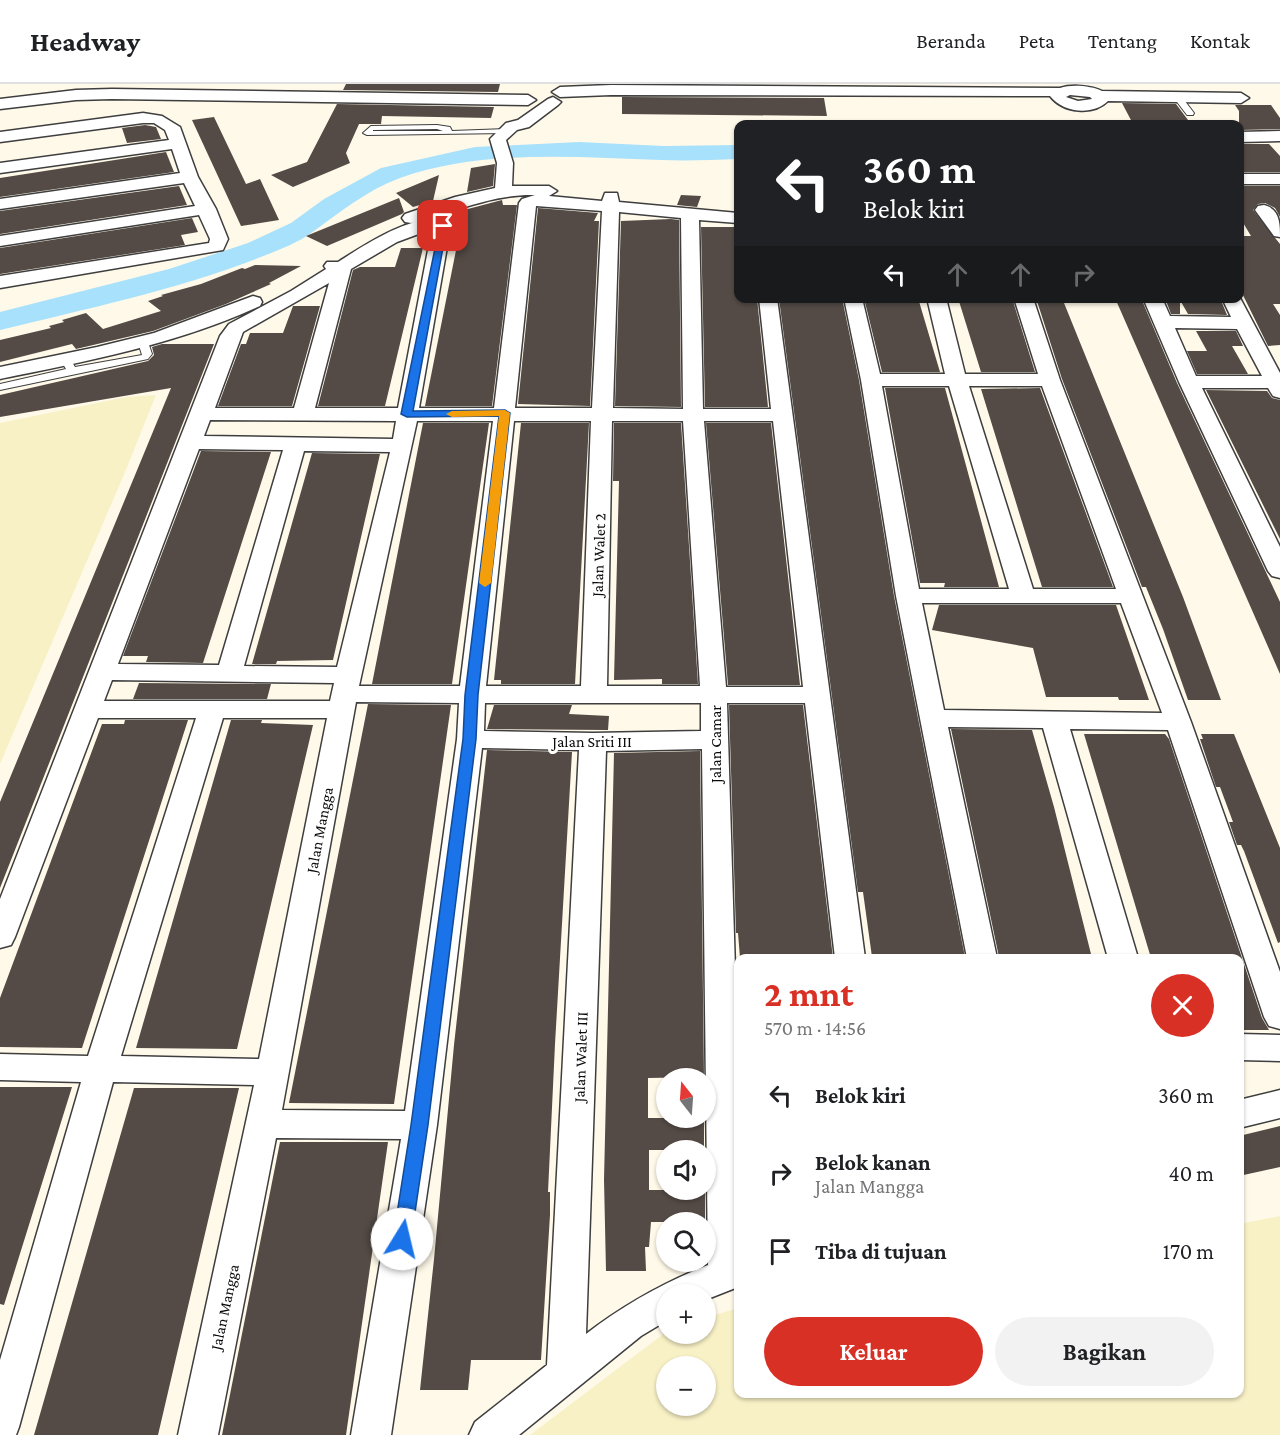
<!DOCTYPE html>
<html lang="id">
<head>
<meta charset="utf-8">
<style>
  :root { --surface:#fff; --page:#f2f2f2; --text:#202124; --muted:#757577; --line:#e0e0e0; --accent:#d93025 }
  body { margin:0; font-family:"Crimson Pro",serif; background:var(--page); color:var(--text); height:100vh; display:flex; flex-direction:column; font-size:22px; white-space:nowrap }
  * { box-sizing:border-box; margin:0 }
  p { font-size:20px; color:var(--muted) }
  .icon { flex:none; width:33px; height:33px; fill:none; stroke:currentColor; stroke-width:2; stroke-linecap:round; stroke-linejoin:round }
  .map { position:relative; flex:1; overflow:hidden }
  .details { position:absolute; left:734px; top:870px; width:510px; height:444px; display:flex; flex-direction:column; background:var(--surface); border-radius:12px; box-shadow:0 2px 4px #0004 }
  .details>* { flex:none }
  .hud { position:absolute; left:734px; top:36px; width:510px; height:183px; border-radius:12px; box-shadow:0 2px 4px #0004; background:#202124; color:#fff; overflow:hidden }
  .needle { width:39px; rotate:343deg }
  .controls { position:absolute; left:656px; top:984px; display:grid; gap:12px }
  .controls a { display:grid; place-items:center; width:60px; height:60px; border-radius:50%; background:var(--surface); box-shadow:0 2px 4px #0004; font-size:30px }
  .pin { position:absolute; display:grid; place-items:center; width:51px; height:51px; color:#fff; margin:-26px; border-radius:12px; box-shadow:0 3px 9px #0006 }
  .me { position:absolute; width:66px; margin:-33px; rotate:9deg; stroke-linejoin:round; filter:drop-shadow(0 0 4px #0008) }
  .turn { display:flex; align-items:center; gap:21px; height:126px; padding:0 30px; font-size:27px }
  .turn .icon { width:78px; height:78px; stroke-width:2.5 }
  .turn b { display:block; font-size:42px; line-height:51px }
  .lanes { display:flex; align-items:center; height:57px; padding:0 30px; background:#0003; justify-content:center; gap:30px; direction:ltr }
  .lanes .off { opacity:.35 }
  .round { display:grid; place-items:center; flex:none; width:63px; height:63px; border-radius:32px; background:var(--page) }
  .head { display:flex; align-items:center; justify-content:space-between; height:102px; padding:0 30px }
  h1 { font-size:36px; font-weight:700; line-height:45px; color:var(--accent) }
  .button { display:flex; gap:12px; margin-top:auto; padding:12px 30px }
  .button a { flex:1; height:69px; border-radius:36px; background:var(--accent); color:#fff; font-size:24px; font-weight:700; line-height:69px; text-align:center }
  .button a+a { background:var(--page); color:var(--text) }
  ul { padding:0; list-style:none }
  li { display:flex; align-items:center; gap:18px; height:78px; padding:0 30px }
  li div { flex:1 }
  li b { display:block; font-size:22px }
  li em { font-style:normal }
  header { display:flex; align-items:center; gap:36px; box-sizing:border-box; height:84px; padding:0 30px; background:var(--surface); border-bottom:2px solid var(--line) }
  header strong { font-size:28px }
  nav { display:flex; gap:33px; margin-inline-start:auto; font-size:21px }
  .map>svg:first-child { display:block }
</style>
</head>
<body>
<header>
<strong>Headway</strong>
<nav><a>Beranda</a><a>Peta</a><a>Tentang</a><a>Kontak</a></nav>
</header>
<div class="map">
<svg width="1280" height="1351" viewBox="0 0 1280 1351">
  <rect width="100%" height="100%" fill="#fff9e9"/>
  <!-- farmland -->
  <path fill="#f8f1c6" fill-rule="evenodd" d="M156,311L125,388L0,680V339L126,313Z
    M1280,1132V1351H530L666,1248L705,1250V1234L738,1224V1310H1239V1140ZM666,1282H705V1322H666Z"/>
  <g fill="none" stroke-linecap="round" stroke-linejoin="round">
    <!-- river -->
    <path fill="#a8e1fc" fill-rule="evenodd" d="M579,58L664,62L738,61V75C712,76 686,77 661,76C575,73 482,65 400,94C367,106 339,129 311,149C299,158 281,165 266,171C181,205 89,224 0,246V228L169,185L248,159L291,139L324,115L381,84L475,63Z"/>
  </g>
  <!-- building -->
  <path fill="#544b46" d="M346,0H500L498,8L343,6Z
    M622,13L824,14L827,32L622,30Z
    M1122,19L1176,20L1191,40H1133Z
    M337,20L494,23L491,34L382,32L381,40H359L346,69L350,79L293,103L271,91L307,78Z
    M1235,21H1271L1280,34V45L1239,46V27Z
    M214,33L246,100L260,95L279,136L241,142L192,36Z
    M145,41L156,43L161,55L127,59L122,44Z
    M1239,60H1269L1280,72V88H1239Z
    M166,68L174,88L0,113V94Z
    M495,80L493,102L467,108L471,84Z
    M439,91L433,117L413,123L396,109Z
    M179,102L187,121L0,150V127Z
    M1239,102H1280V133L1275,124L1265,119L1258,120L1253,126L1280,160V220H1273L1280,231V261L1268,262L1239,203V152H1251L1239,132Z
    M681,111L701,112L697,123L677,121Z
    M399,114L404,128L402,130L327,162L306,152Z
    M502,116L503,121H517L492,322H425L464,126Z
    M538,124L598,129L594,137H599L590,322L518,320Z
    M192,134L198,148L181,151L185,161L0,190V164Z
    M671,135L679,136L681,323L615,322L621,137Z
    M701,143H738V214H757L768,323H705Z
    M401,164H423L385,322H318L353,186L360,183H395Z
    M255,181L301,182L269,199L271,200L226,220L153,247L76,265L72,260L0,278V256L51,244L49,242L64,238L62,236L86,229L103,245L161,227L148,217L163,212L161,211L201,200L242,184L245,185Z
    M842,214L859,296L894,512L965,873H872L863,808H858L779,215Z
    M864,214H918L940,288H882Z
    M958,214H1012L1035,288H981Z
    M1036,214H1062L1183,513L1221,616H1188L1163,545L1146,503H1142L1062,295Z
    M1115,214H1141L1177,299L1280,518V590Z
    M1165,214H1220L1227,231L1188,230L1180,216V230H1171Z
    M293,222H320L292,322H218L241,260H246L250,249H283Z
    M1196,247H1236L1243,262H1232L1248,290H1197L1187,267H1207Z
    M162,260H214L0,804V718L171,304L0,333V311L148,277L154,271L152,263Z
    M885,304H945L999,503H944L945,499H920Z
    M1040,304L1113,503H1042L981,305Z
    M1206,306L1267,307L1272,314L1280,316V455Z
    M423,339H489L452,600H372Z
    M521,339H589L575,600H501V596H494Z
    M614,339H681L698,600H662V595L614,596L619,397H613Z
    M706,339H771L800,601H728Z
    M201,367L271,368L203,579L146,578L148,572H123Z
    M312,369L380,370L333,576L277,577L276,580H252Z
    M939,521H1116L1149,616H1119L1118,613H1046L1033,564L932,546Z
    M139,599L271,600L267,615H133Z
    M368,620L451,621L394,1020L289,1019Z
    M494,621H572L569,630L609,632L608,646L487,645Z
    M729,621H803L833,874H740L738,849H736Z
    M125,636H188L82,964L0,963V914L102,640H124Z
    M231,636H262L261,639L313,641L237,965L136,964Z
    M951,645L1032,646L1054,723L1092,874H1001L999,873Z
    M1084,650H1165L1169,655L1262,934L1269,946H1239V874H1151Z
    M1201,650H1234L1280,764V858L1278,859L1244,767L1241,761H1237L1229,738H1233L1220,703H1216L1200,655H1203Z
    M487,666L572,668L555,960L548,1108H550V1131L541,1276H471L468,1306H420L434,1175L454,961Z
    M700,667L704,993L648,994V1034H704V1066H649V1106H705V1138H651L649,1163H645L646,1187H606L604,1096L614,669Z
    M0,1003H72L4,1221L0,1220Z
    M134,1004H239L158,1351H34Z
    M1280,1042V1083L1239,1092V1052Z
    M280,1058H388L346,1351H222Z"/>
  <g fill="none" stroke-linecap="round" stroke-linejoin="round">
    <!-- lane casing -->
    <g stroke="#3e3e3e" stroke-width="2">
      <path id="lane" d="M1175,12H1181L1194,29L1193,31H1187L1174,14Z
        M437,41L450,43L452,47L507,45L511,47L507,49L367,51L363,49L371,42ZM437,45L443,47H373V46Z
        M143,255L148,258L152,270L148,275L0,306V300L66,285L63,280L64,278H72L75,283L142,271L138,258Z"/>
    </g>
    <!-- street casing -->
    <g stroke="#3e3e3e" stroke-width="3">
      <path id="street" d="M611,1L1060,4C1072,0 1092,2 1102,7L1241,9L1249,14L1241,19L1108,17C1093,32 1063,29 1050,12L611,11L560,13L552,8L560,3ZM1070,11L1090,13L1092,15L1078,17L1066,13Z
        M112,5L528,11L536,16L528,21L112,15L76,16L0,25V15L76,6Z
        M553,13L561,18L558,21L529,43L517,46L506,56L513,79L512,102H549L557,107L549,112L602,117L605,109H617L619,118L738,129V139L699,136L703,325H771L759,214H777L865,874H835L805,619H727L738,985V1203L705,1216V1210H666V1237L641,1252L519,1351H469L475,1338L547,1281L579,666L482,664L437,1041L391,1351H351L401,1055L276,1054L218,1351H178L254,1001L113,998L19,1343L16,1351H0V1276L81,998L0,996V970L88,972L196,634H98L15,853L11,861L0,864V815L220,252L229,240L291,207L326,185L324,182L327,178H338C366,160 414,128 448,136L451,140L419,324H494L519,119L522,115L535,111C491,110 453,129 411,139L405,138L402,134L405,130L455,113L495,104L497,79L490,55L506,39L518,36L548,15ZM536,122L602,127L592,324H515ZM619,128L681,134L683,325L613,324ZM432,145L398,324H315L351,185L397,158ZM329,199L294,324H215L243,248ZM210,336L396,337L393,355L204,352ZM417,337H493L460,602H359ZM514,337H591L581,602H486ZM612,337H683L700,602H607ZM704,337H773L803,603H726ZM199,365L283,366L219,581L118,580ZM304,367L390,368L337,583L244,582ZM112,596L334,599L330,617H104ZM356,618L459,619L457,655L405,1027L282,1026ZM485,619H701V647L593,649L484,647ZM223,634H327L259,975L121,972ZM702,665L708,1181C663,1199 625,1220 586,1250L606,667Z
        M143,29L162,32L180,43L198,93L216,125L228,155L223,166L0,204V192L209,159L210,155L199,131L0,162V152L195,122L184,99L0,125V115L180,89L172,65L0,89V79L169,56L165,46L154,39H143L0,58V48Z
        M1280,47V57L1239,58V48Z
        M1239,90H1280V100H1239Z
        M1264,121C1280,125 1280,140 1280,153L1274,152L1255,126L1258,122Z
        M253,212L260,214L262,218L260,222C177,260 89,277 0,295V283L97,263L154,249Z
        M1239,212L1280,289V314L1273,312L1268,304H1202L1280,463V494L1272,492L1268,487L1179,298L1143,214H1162L1170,232L1231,233L1222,214H1239ZM1175,244L1237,245L1262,292H1196Z
        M844,214H862L880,290H945L927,214H946L965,290H1038L1014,214H1033L1060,296L1191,638L1280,888V945L1269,942L1264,933L1168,646L1070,645L1138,874H1108L1043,644L948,643L997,874H967L896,512L861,296ZM882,302H949L1009,505H919ZM969,302H1042L1116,505H1033ZM922,519H1121L1162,629L944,626Z
        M1239,950L1280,951V977L1239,976Z
        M1280,1006V1034L1239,1044V1016Z"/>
    </g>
    <!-- lane -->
    <use href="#lane" fill="#fff" fill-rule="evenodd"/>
    <!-- street -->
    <use href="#street" fill="#fff" fill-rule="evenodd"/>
  </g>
  <!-- route -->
  <path fill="#1a73e8" stroke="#114b97" stroke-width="1.5" d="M440,140L447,142L413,327L505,326L510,329L478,611L476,655L428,1041L411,1155L408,1160L402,1163L395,1160L393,1155L411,1041L463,655L465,611L499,332L407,333L401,330Z"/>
  <!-- slow -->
  <path fill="#f59e0b" d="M505,326L510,329L491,499L485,503L479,499L499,332L452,333L446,330L452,327Z"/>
  <g text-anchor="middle" stroke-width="6" stroke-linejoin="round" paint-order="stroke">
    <!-- street labels -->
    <g font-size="16" fill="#0b0b0b" stroke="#fff">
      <text transform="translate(598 471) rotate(-88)" y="6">Jalan Walet 2</text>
      <text x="592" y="663">Jalan Sriti III</text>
      <text transform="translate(715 660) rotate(-90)" y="6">Jalan Camar</text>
      <text transform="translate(319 746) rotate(-79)" y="6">Jalan Mangga</text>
      <text transform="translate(580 973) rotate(-88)" y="6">Jalan Walet III</text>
      <text transform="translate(224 1223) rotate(-78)" y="6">Jalan Mangga</text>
    </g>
  </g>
</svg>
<div class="controls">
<a><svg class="needle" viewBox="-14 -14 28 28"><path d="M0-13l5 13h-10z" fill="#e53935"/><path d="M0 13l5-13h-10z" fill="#757577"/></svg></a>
<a><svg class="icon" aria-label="sound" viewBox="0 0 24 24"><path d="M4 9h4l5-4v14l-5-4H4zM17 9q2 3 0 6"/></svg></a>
<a><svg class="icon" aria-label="search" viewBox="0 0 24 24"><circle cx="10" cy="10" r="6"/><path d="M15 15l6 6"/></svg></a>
<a>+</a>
<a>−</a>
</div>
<div class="pin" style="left:443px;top:142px;background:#d93025"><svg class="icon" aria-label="arrive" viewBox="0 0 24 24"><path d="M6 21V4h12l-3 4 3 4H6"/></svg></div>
<svg class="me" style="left:402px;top:1155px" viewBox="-20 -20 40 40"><circle r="19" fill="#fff"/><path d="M0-13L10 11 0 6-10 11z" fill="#1a73e8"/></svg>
<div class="hud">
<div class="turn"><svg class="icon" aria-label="left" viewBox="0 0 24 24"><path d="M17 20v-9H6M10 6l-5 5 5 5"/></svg><div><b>360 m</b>Belok kiri</div></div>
<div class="lanes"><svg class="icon" aria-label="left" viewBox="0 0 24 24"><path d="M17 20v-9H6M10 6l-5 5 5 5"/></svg><svg class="icon off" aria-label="ahead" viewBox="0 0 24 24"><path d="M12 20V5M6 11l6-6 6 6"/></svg><svg class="icon off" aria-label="ahead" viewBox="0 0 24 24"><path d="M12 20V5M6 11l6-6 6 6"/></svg><svg class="icon off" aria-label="right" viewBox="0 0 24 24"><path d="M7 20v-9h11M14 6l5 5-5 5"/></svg></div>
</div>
<section class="details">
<div class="head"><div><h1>2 mnt</h1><p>570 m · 14:56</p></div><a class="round" style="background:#d93025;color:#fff"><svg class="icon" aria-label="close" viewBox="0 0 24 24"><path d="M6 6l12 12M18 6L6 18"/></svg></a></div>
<ul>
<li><svg class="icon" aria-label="left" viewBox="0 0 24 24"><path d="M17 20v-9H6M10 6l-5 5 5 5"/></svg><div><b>Belok kiri</b></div><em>360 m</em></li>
<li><svg class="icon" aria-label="right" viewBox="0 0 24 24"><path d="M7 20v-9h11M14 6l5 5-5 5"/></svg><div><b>Belok kanan</b><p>Jalan Mangga</p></div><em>40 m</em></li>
<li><svg class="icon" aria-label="arrive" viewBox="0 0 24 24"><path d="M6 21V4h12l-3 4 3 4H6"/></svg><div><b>Tiba di tujuan</b></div><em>170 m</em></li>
</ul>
<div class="button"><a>Keluar</a><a>Bagikan</a></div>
</section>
</div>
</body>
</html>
